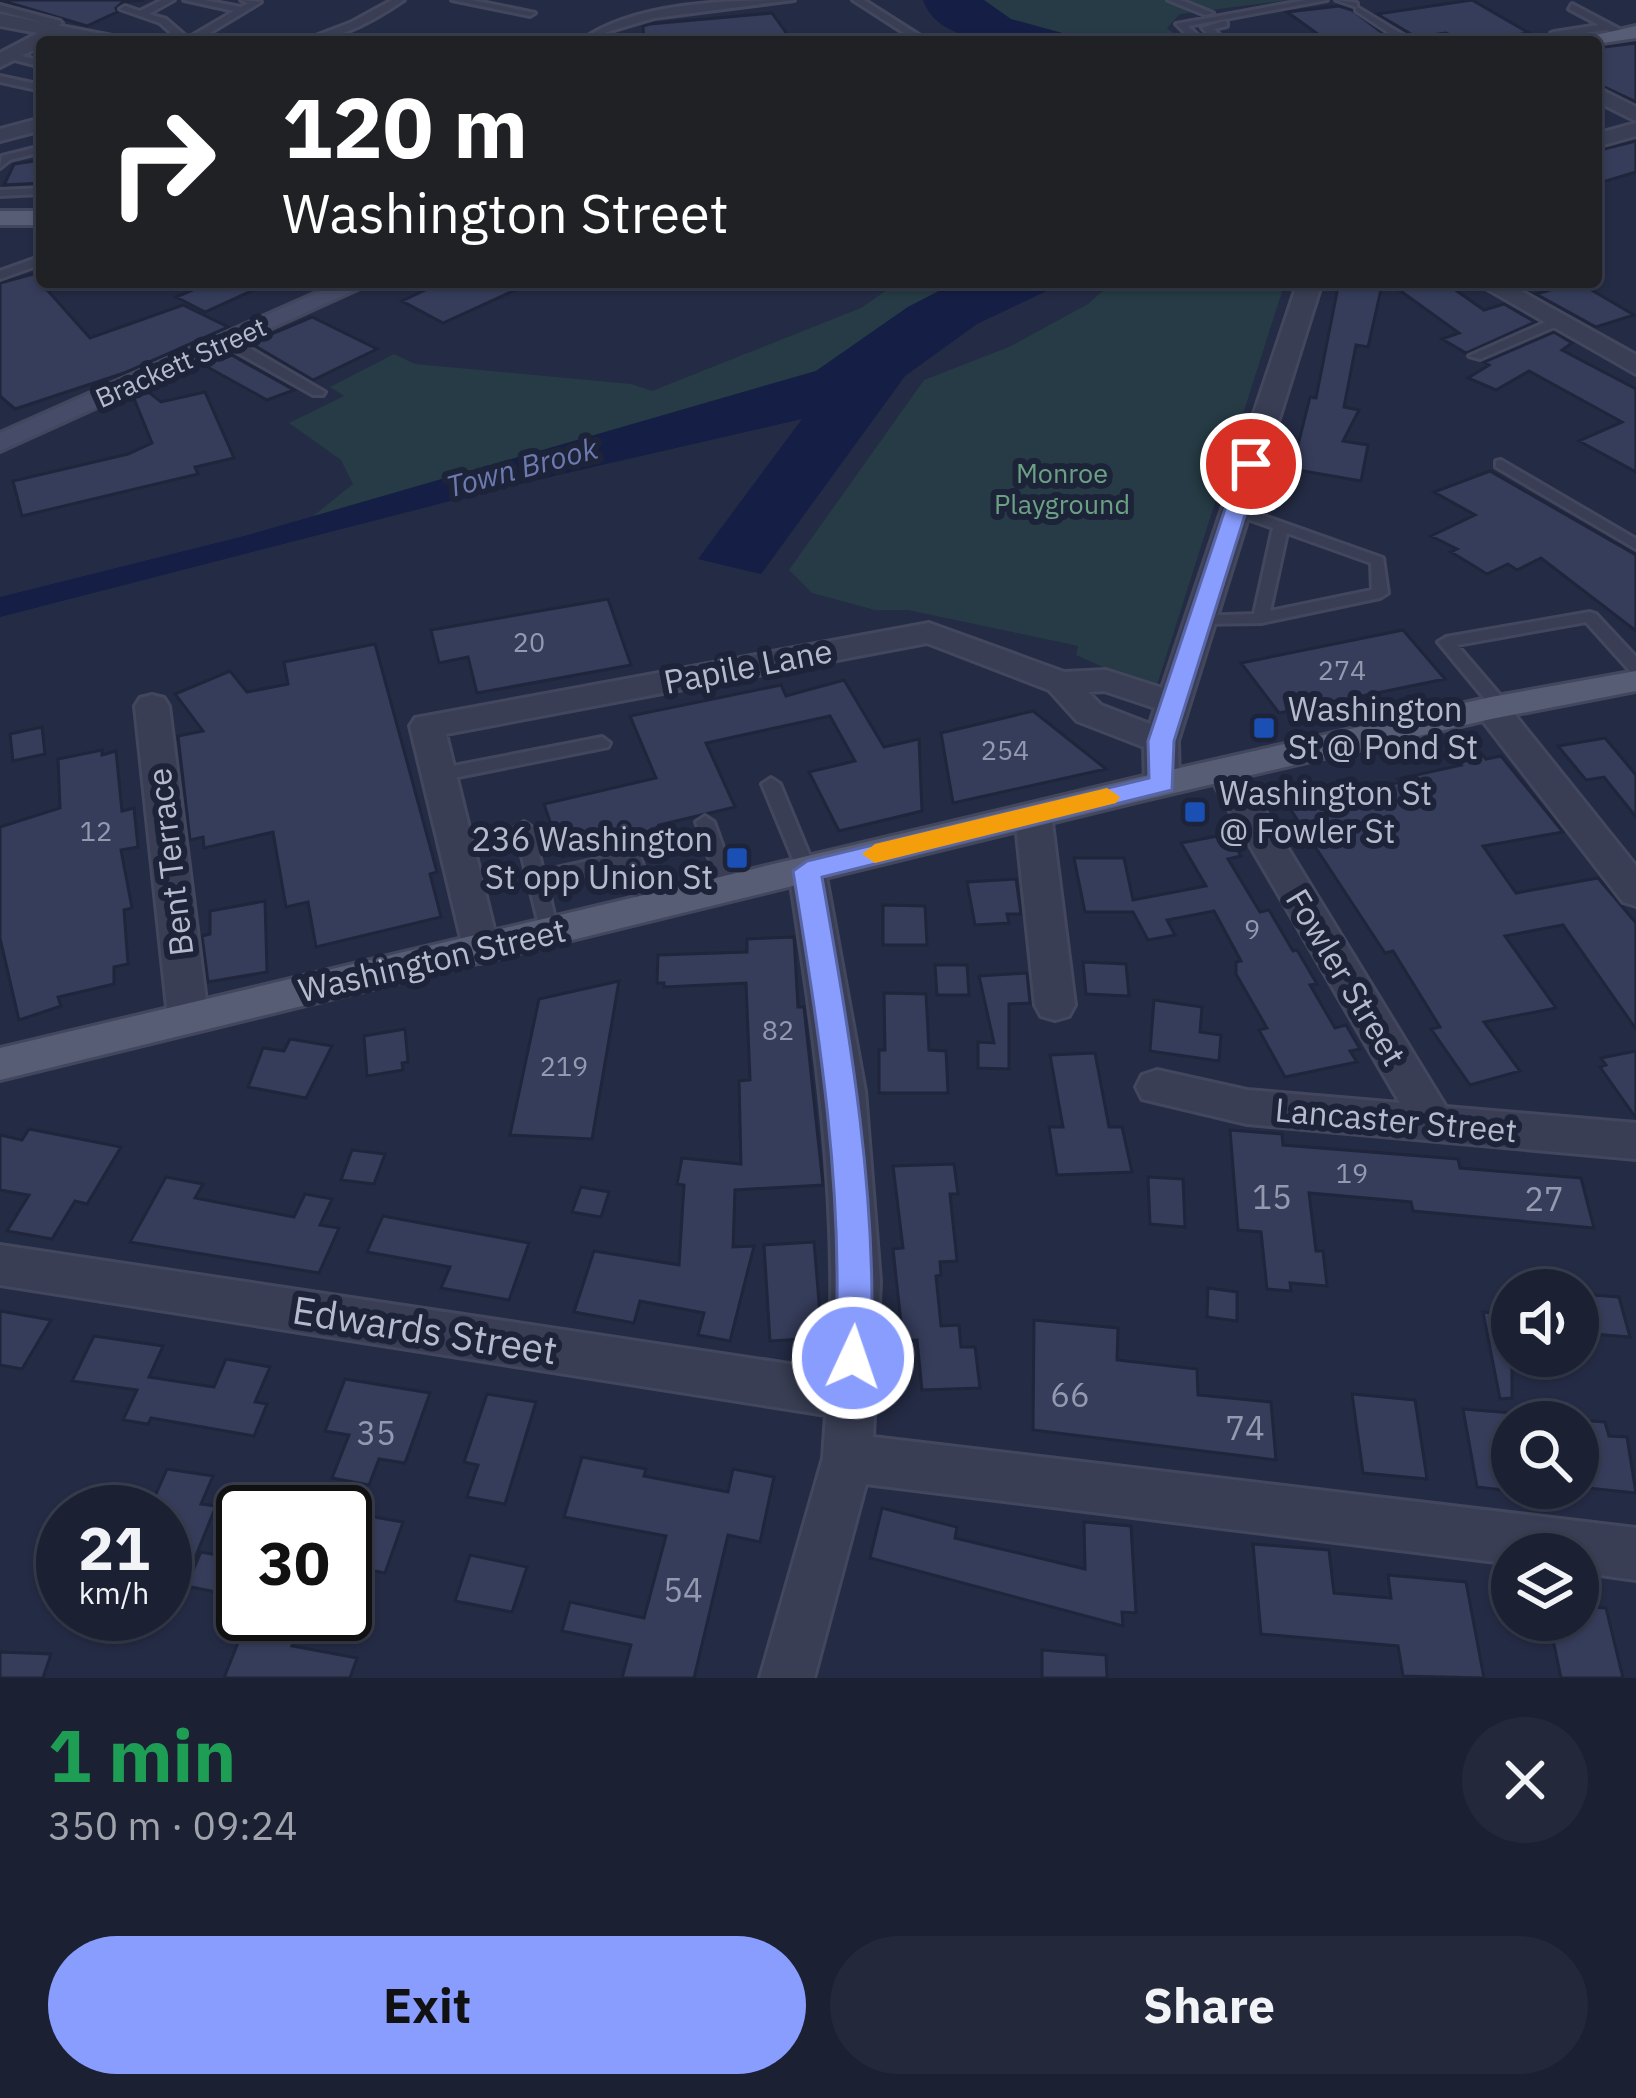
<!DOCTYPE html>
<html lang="en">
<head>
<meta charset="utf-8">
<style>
  :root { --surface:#1b2033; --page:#24283b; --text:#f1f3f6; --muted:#a0a3ac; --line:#393e4e; --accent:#899dff }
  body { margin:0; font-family:"IBM Plex Sans",sans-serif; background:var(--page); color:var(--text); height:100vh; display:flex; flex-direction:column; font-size:45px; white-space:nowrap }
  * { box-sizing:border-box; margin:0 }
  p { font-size:39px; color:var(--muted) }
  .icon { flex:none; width:66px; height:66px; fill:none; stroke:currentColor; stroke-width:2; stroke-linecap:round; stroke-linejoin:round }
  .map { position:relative; height:1678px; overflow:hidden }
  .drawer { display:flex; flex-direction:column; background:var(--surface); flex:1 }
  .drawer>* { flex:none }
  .hud { position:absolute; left:36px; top:36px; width:1566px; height:252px; border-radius:12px; box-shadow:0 3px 9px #0004,0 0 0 3px var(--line); background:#202124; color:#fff; overflow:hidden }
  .controls { position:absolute; left:1491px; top:1269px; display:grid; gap:24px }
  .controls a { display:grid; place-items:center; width:108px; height:108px; border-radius:50%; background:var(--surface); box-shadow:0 3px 9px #0004,0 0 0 3px var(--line); font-size:60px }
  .speed { position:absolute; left:36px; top:1485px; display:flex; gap:24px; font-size:60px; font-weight:700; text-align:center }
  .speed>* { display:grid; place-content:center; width:156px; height:156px; border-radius:50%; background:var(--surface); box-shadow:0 3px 9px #0004,0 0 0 3px var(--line); line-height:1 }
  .speed small { font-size:30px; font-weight:400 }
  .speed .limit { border:6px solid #111; border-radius:18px; background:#fff; color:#111 }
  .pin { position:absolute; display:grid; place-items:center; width:102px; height:102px; color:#fff; margin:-51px; border:6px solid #fff; border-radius:50%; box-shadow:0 3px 12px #0007 }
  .me { position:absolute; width:132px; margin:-66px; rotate:3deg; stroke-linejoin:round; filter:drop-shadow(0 0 9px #0008) }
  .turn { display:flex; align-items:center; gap:42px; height:252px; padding:0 48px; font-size:54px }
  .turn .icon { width:156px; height:156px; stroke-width:2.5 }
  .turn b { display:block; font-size:84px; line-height:102px }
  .round { display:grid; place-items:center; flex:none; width:126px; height:126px; border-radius:63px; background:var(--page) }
  .overview { display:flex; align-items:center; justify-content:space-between; height:204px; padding:0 48px }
  h1 { font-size:72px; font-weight:700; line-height:90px; color:#1e9e55 }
  .cta { display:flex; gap:24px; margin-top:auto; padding:24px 48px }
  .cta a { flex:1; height:138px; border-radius:72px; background:var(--accent); color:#111; font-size:48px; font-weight:700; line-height:138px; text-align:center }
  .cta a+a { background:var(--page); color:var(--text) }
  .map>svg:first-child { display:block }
</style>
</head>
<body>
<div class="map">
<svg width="1636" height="1678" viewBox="0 0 1636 1678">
  <rect width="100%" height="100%" fill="#242b44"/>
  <!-- green -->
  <path fill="#263b45" d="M984,0H1289L1180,14L1167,28L1185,42C1138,42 1011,42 984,0Z
    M898,282H956L908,307L816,371L312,517L353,484L341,460L289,423L344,396L330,387L394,354L415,364L631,384L652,391L861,308Z
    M1113,282H1285L1157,685L1138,683L1076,655L1078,646L908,610H875L812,593L789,570L924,380L1009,347L1088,304Z"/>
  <!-- water -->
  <path fill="#151e44" d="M923,0H984L1011,19L1095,42C1049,42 942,56 923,0Z
    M956,282H1065L977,324L905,376L761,574L698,559L802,419L493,490L0,617V597L248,535L816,371L908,307Z"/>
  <!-- building -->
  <path fill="#363d5b" stroke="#1f253b" stroke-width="3" d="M0,0H144L123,2L116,8L117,12L87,26Z
    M1472,0L1529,33L1465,42L1446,33L1416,37L1377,14Z
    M1339,6L1352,10L1392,40L1329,42L1287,12Z
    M772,13L787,34L732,42H644L643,26L650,24Z
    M1636,43V102L1596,83V48Z
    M1636,141V172L1596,184V151Z
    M42,160V183L4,185L14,164Z
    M33,274L90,338L183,305L228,327L124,373L15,409L0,396V283Z
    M211,282H271L205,312L176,297Z
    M442,282H533L443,323L402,301Z
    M1339,282L1382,285L1368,347L1356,345L1344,407L1359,410L1343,441L1368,445L1361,481L1292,469L1310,397L1316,398Z
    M1388,282H1444L1484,310L1504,304L1535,322L1466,353L1442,339L1459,333Z
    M1578,282L1634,315L1596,327L1536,294Z
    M312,317L377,349L313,380L250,343Z
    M1554,332L1572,343L1562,350L1636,389V472L1579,441L1622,422L1529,371L1496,390L1468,378L1489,365L1484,362Z
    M228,353L294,390L267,400L202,364Z
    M146,390L161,402L205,392L234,458L195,467L198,474L22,516L13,481L128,454L152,443L133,396Z
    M1490,471L1636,555V631L1541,558L1517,570L1508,564L1487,574L1451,552L1457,549L1431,536L1475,515L1434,492Z
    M608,599L631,665L477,693L468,657L439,663L431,630Z
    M1403,630L1445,679L1279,713L1241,663Z
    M375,644L437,872L430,874L441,917L316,947L308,902L286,907L273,832L204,848L203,837L190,840L178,736L203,731L175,694L230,671L247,692L288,684L284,662Z
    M844,680L884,747L919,739L922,811L839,831L809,772L855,761L830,716L706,743L735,807L659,825L662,833L562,857L544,804L656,778L630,716L781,685L786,696Z
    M1033,711L1106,769L953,803L941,733Z
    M42,727L45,754L13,761L10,734Z
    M1605,738L1636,775V817L1604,777L1586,780L1558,746Z
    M102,750V755L116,751L122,811L134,808L138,847L121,850L132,908L124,910L128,964L114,967V984L58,997L61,1006L19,1020L0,938V827L60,808L58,759Z
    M1480,752L1486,759L1501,756L1563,832L1483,846L1516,893L1598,878L1636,923V1029L1563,925L1505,936L1556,1008L1484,1022L1520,1071L1470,1085L1431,1029L1440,1027L1393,951L1385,953L1283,798L1313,791L1320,800L1401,782L1398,779L1461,765L1455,758Z
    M1228,834L1241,856L1228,859L1260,912L1269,910L1293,951L1297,950L1317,984L1310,985L1335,1028L1346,1025L1360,1049L1350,1051L1357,1062L1285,1077L1259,1030L1267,1028L1236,974V962L1241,961L1214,911L1167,920L1175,935L1148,940L1133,912H1085L1074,858H1124L1133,900L1206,886L1181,843Z
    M1016,879L1021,914H1007L1009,923L975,925L967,882Z
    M265,901L267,972L208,982L202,936L210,934V911Z
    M883,905L925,906L927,945H883Z
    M794,937L798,1007H804L823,1185L735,1190L733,1247L754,1246L730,1341L698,1335L704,1313L640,1301L634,1323L574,1312L594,1251L679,1265L684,1185L677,1184L682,1158L741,1164L739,1081L750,1080L746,983L664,987V983H657L658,955L747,952V939Z
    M1083,962L1126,964L1129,996L1086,994Z
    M935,965H967L969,995H937Z
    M1027,973L1030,1003L1009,1004V1069L978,1068V1042L994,1043L979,976Z
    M619,981L592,1139L510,1135L539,999Z
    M884,993L926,994L929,1050L946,1051L948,1093H879V1050H885Z
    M1154,1000L1202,1007L1200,1032L1221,1035L1219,1061L1150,1051Z
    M405,1029L408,1062L402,1063L403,1070L367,1076L364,1036Z
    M290,1039L332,1046L306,1098L248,1087L263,1048L284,1051Z
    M1636,1051V1118L1600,1067L1606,1065L1601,1058Z
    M1095,1053L1109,1127H1122L1132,1172L1057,1175L1049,1127H1063L1050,1055Z
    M29,1129L121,1147L87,1204L75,1201L52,1239L7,1231L29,1195L0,1190V1135L22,1140Z
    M1230,1130L1282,1134L1283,1145L1458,1159L1460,1168L1581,1178L1594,1228L1413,1211L1411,1202L1309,1193L1316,1251H1323L1327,1286L1290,1283L1291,1291L1267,1289L1261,1232L1238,1230Z
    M352,1150L385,1154L374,1184L341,1180Z
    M954,1164L958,1194H950L957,1261L940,1262L941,1275L936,1276L941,1326L959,1325L961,1347H975L980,1388L922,1390L917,1340L903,1341L893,1249L903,1248L893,1166Z
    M166,1177L203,1184L195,1198L294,1217L305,1194L332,1199L320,1225L339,1228L319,1273L130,1242Z
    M1148,1177L1183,1179L1185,1227L1150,1224Z
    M581,1187L609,1192L601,1217L572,1212Z
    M383,1216L529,1243L509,1300L441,1288L450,1267L367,1252Z
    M814,1242L822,1338L770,1341L764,1245Z
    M1208,1288L1237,1292V1321L1207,1317Z
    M1578,1294L1619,1297L1630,1337L1581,1333Z
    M0,1311L51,1320L22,1369L0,1365Z
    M1483,1312L1512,1315V1398L1500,1399Z
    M1034,1320L1118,1328L1117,1360L1197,1369L1198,1395L1271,1402L1276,1460L1033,1430Z
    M94,1336L163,1346L149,1377L214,1387L226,1359L270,1367L255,1402L267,1404L254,1436L151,1418L148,1424L123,1420L137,1390L72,1381Z
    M345,1379L430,1393L405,1463L379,1459L369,1485L332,1478L349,1435L325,1431Z
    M487,1394L536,1402L505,1504L467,1497L478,1465L464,1462Z
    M1352,1394L1415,1400L1427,1479L1363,1473Z
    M1463,1409L1512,1413V1491L1477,1487Z
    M1578,1420L1605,1422L1609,1436L1627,1437L1636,1493L1578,1487Z
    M582,1457L646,1469L644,1476L728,1492L733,1469L774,1477L760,1542L728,1535L694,1678H622L631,1645L562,1631L570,1602L644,1618L666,1536L564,1517Z
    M167,1469L213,1476L201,1504L216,1506L195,1558L165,1553V1512H148Z
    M882,1508L957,1527L955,1538L1085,1569L1084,1522L1131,1526L1136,1613L1122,1612L1123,1626L870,1558Z
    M345,1512L403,1522L385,1573L345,1565Z
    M1253,1544L1329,1550L1334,1593L1391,1598L1388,1575L1466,1582L1484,1678L1403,1676L1398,1646L1261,1634Z
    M201,1552L243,1560L231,1595L186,1586Z
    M470,1555L527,1567L512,1612L455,1601Z
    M1578,1606L1606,1608L1623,1678H1561L1550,1625L1578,1622Z
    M243,1630L295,1640L292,1646L357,1658L350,1678H224Z
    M1042,1650L1106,1655L1107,1678H1042Z
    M0,1652L51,1654L43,1678H0Z"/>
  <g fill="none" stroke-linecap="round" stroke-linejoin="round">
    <!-- lane casing -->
    <g stroke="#42475d" stroke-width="6">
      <path id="lane" d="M162,0H174L149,14L166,19L188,38L234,11L184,0H204L241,7L248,3L241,0L261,2L195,42H181L160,23L120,9L125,6L140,11Z
        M392,0H404C375,20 335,42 300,42L352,22Z
        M452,0H472L535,13L530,16Z
        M794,0L654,18L607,32L591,42H579C632,2 729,0 794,0Z
        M853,0H864L930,42H918Z
        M1168,0H1181L1213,13L1205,15Z
        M1306,0H1327L1188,26L1205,42H1194L1176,24Z
        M1336,0L1357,3V7L1415,42H1403L1356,11V7Z
        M1572,4L1625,32L1627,34L1622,37L1607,30L1551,37V33L1554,32L1599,25L1569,9Z
        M0,5L60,21L62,23L57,26L0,11Z
        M1224,21L1227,22V26L1214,29L1227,42H1216L1202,28Z
        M10,53L42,61V67L7,58L5,56Z
        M0,76L42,85V91L0,82Z
        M42,146V152L10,160L0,168L2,156Z
        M42,188V194L0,196V190Z
        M42,256V264L0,279V271Z
        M1555,318L1561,322L1559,325L1480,359L1469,356Z
        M224,339H234L325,392L323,395H313L224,345Z
        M1501,460L1636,539V549L1496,467V461Z
        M1236,506L1383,558L1388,593L1380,598L1261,623L1194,624L1192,621L1200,616L1254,614L1273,528L1231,513V507ZM1287,533L1371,563L1372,590L1270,611Z
        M1590,612L1596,614L1636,657V672L1630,671L1586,622L1457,645L1506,702L1508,706L1506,710H1494L1438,642L1446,637Z
        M602,737L610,743L608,747L438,781L429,775L438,769Z
        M771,778L780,784L816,871L813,876L807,878L798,871L762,784Z
        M705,816L714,822L738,889L736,894H722L720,889L696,822Z
        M524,822L533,828L543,871L633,851L639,853L657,908L655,913H641L626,866L547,884L558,932L556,937H542L515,828Z"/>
    </g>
    <!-- street casing -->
    <g stroke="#42475d" stroke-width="6">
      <path id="street" d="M0,14L112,36L122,42L59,37L0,67V53L38,33L0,26Z
        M1596,87L1636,107V121L1596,101Z
        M42,118V130L0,141V129Z
        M1636,123V136L1596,147V134Z
        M1298,282H1322L1178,741L1179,784L1174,792H1150L1145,784L1144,747L1077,721L1049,690L927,643L446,734L499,949L494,959L480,963L466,959L410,726L415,718L929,623L1064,672L1106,670L1162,688ZM1104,691L1155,708L1150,724L1101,705L1088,692Z
        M1475,282H1505L1636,355V374Z
        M152,695L164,698L169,706L208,1017L202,1028L188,1033L174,1028L168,1017L135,706L140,698Z
        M1491,697L1503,700L1636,866V906L1623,902L1479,716L1474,708L1479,700Z
        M1223,758L1235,762L1446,1107L1636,1123V1159L1247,1124L1142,1099L1136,1087L1142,1075L1157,1070L1247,1090L1400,1103L1206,770L1211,762Z
        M1033,803L1046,806L1051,815L1075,1005L1069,1016L1055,1020L1041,1016L1035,1005L1015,815L1020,806Z
        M807,858L820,862L825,871L865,1091L880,1281L873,1437L1636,1528V1580L1578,1572V1554H1512V1564L866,1484L814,1678H760L823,1458L826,1415L0,1285V1245L829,1370C839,1198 815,1041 789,871L794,862Z"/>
    </g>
    <!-- secondary casing -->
    <g stroke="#42475d" stroke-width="6">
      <path id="secondary" d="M341,282H373L0,451V433Z"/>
    </g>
    <!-- primary casing -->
    <g stroke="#42475d" stroke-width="6">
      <path id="primary" d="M1636,26V38L1596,44L1565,42Z
        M0,211H42V225H0Z
        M1636,671V691L1491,719L1140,801L0,1080V1048L1140,777L1491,697Z"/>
    </g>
    <!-- lane -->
    <use href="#lane" fill="#393e54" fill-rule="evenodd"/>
    <!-- street -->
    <use href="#street" fill="#393e54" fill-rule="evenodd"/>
    <!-- secondary -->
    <use href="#secondary" fill="#464b67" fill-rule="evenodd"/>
    <!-- primary -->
    <use href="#primary" fill="#575d74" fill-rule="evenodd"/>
  </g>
  <!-- route -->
  <path fill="#899dff" stroke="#5966a6" stroke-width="3" d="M1251,458L1261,464L1174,741L1172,790L822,877C850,1037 878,1195 871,1358L865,1370L853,1375L840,1370L835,1358C845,1194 819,1033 793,871L807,861L1149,778L1148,741L1240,464Z"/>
  <!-- slow -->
  <path fill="#f59e0b" d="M1107,788L1120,797L1116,803L875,863L862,854L875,844Z"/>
  <!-- markers -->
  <g fill="#1a4fb4" stroke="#1d2339" stroke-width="4.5">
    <rect x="1252" y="716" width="24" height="24" rx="6"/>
    <rect x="1183" y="800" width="24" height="24" rx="6"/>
    <rect x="725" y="846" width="24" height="24" rx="6"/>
  </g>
  <g text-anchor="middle" stroke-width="12" stroke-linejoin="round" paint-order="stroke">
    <!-- far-street labels -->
    <g font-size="27" fill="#b6bacd" stroke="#1d2339">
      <text transform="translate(181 363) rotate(-24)" y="9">Brackett Street</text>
    </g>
    <!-- far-park labels -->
    <g font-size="27" fill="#6ba183" stroke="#1d2339">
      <text x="1062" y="483">Monroe<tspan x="1062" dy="31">Playground</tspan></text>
    </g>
    <!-- number labels -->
    <g font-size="27" fill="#9499af">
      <text x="529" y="652">20</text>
      <text x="1342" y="680">274</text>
      <text x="1005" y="760">254</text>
      <text x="96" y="841">12</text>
      <text x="1252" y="939">9</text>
      <text x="778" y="1040">82</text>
      <text x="564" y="1076">219</text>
      <text x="1352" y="1183">19</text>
    </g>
    <!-- far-water labels -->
    <g font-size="30" font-style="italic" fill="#6c7aaf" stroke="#1d2339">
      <text transform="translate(522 468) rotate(-15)" y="10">Town Brook</text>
    </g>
    <!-- street labels -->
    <g font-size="33" fill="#b6bacd" stroke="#1d2339">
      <text transform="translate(748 666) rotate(-11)" y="12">Papile Lane</text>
      <text transform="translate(170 862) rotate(-97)" y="12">Bent Terrace</text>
      <text transform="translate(432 960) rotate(-13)" y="12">Washington Street</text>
      <text transform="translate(1346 977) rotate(59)" y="12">Fowler Street</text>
      <text transform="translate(1396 1120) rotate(5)" y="12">Lancaster Street</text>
    </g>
    <!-- poi labels -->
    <g font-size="33" fill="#b6bacd" stroke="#1d2339" text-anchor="start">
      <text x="1288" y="721">Washington<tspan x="1288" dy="38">St @ Pond St</tspan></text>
      <text x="1219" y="805">Washington St<tspan x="1219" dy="38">@ Fowler St</tspan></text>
      <text x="713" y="851" text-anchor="end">236 Washington<tspan x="713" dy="38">St opp Union St</tspan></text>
    </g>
    <!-- near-number labels -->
    <g font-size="33" fill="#9499af">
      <text x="1272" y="1209">15</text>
      <text x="1544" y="1211">27</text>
      <text x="1070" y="1407">66</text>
      <text x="1245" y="1440">74</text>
      <text x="376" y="1445">35</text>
      <text x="683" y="1602">54</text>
    </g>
    <!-- near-street labels -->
    <g font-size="39" fill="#b6bacd" stroke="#1d2339">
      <text transform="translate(425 1330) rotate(9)" y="14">Edwards Street</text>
    </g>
  </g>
</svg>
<div class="controls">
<a><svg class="icon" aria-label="sound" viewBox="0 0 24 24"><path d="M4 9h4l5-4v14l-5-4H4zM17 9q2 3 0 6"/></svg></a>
<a><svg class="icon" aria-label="search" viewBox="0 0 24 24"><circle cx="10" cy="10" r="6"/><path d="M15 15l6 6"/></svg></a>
<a><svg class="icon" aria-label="layers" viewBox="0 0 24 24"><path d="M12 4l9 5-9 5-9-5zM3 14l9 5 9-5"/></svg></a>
</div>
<div class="speed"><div>21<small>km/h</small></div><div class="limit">30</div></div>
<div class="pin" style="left:1251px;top:464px;background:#d93025"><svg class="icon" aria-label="arrive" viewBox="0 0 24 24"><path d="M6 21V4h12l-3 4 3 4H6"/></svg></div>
<svg class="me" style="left:853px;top:1358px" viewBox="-20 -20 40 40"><circle r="17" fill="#899dff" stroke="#fff" stroke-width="3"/><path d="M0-11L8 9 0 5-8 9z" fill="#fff"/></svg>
<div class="hud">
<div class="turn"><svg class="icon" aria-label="right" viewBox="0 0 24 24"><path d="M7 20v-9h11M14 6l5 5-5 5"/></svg><div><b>120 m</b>Washington Street</div></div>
</div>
</div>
<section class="drawer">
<div class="overview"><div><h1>1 min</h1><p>350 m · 09:24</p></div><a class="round"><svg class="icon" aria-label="close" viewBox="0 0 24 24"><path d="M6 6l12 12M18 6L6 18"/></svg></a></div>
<div class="cta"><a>Exit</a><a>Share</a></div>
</section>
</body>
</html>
